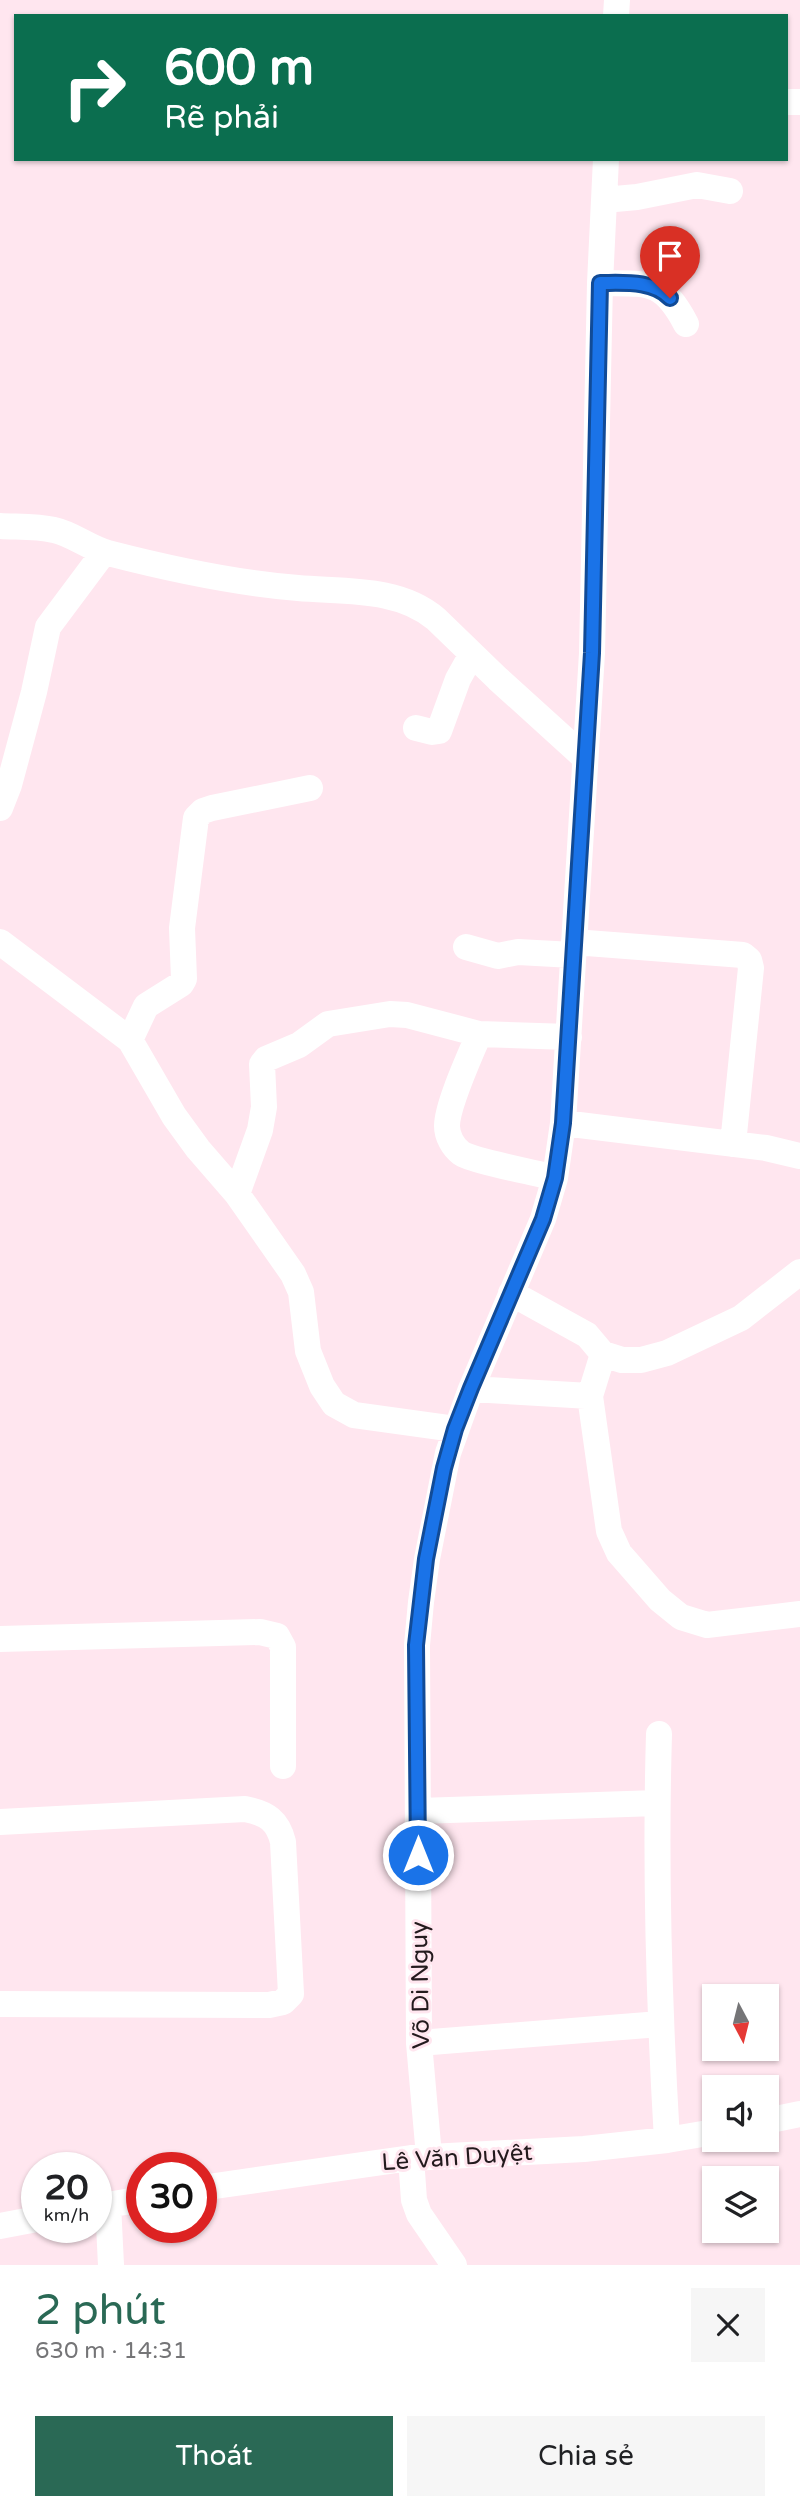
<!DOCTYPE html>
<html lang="vi">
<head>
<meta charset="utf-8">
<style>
  :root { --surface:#fff; --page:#f6f6f6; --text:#202124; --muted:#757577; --accent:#2a6955 }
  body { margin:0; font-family:"Varela Round",sans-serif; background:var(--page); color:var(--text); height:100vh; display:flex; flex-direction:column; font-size:26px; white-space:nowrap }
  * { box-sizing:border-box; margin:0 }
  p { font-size:23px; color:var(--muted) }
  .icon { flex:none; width:38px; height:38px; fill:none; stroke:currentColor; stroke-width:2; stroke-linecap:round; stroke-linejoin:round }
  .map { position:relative; height:2265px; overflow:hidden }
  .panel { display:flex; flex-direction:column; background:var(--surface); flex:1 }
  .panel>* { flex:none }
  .banner { position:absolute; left:14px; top:14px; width:774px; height:147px; border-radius:0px; box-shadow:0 2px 5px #0004; background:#0b6e4f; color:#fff; overflow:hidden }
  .needle { width:46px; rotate:173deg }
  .buttons { position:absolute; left:702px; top:1984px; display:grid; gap:14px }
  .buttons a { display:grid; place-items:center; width:77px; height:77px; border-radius:0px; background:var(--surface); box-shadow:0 2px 5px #0004; font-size:35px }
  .speed { position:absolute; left:21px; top:2152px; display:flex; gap:14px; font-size:35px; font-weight:700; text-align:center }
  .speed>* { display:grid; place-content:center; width:91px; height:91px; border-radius:50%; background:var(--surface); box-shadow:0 2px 5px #0004; line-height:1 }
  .speed small { font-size:18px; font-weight:400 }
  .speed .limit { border:10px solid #d22; background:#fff; color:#111 }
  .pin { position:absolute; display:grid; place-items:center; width:60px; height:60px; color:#fff; margin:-72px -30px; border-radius:50% 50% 50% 0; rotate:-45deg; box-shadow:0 0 7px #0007 }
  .pin .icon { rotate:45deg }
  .me { position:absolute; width:77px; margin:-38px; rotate:0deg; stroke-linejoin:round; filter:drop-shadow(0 0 5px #0008) }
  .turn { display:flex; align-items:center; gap:24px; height:147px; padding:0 35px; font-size:32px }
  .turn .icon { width:91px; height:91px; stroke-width:2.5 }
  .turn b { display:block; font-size:49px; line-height:60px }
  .round { display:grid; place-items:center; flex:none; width:74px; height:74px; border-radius:0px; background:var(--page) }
  .headline { display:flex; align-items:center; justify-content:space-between; height:119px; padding:0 35px }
  h1 { font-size:42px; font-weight:600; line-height:52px; color:var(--accent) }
  .button { display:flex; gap:14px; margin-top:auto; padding:14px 35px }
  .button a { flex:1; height:80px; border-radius:0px; background:var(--accent); color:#fff; font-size:28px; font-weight:600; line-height:80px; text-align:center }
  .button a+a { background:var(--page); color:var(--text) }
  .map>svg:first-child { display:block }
</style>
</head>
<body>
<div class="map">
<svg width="800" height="2265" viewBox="0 0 800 2265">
  <rect width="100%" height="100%" fill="#ffe6ef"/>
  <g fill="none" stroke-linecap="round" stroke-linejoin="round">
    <!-- minor -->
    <path stroke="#fff" stroke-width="26" d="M616,16L617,0
      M786,102H800
      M604,200L637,197L697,185L730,191
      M600,283C647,284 662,278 686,324
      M0,526C17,527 37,526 54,530C73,534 89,548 108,553C170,569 234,583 298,588C344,592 399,587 436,619L498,679L584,757
      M416,728L432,732L439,731L458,679L472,654
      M0,808L9,785L34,692L48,627L104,552
      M0,942L130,1040L174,1116L198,1149L237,1194L293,1274L301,1292L308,1351L322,1386L334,1404L354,1415L455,1429
      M574,942L743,955L749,960L751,968L733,1144
      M466,947L498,956L518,952L573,955
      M479,1034C470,1056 447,1105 447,1126C447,1136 453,1147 461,1153C472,1161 538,1173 555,1178
      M130,1040L146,1006L181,984L184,979L182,928L196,818L203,811L212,808L310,788
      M563,1123L766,1148L800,1156
      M237,1194L260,1130L264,1107L262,1064L266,1059L299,1045L328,1024L390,1014L407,1015L479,1034L569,1037
      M511,1293L587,1335L603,1354L622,1360H641L667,1353L741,1318L800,1272
      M603,1354L590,1396L609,1531L619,1553L660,1600L681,1617L707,1625L800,1614
      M471,1389L590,1396
      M0,1639L260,1632L277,1636L283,1647V1766
      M659,1734C655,1869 659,2005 667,2140
      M419,1811L657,1803
      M0,1822L245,1809C267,1813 278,1821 283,1842L291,1994L283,2002L269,2005L0,2004
      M419,2043L660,2024
      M766,2121L800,2114
      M429,2156L419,2043L417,1645L421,1602L427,1559L448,1453L471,1389L543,1219L555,1178L563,1123L592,653L600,283L606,159
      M411,2158L414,2200L419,2214L454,2265
      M201,2188L411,2158L584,2149L667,2140L714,2132
      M108,2204L111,2265
      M96,2207L142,2199
      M0,2226L37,2219"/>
  </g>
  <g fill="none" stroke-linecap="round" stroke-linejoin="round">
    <!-- route casing -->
    <g stroke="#114b97" stroke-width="18">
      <path id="route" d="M418,1855L416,1645L426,1559L444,1468L455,1429L471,1388L543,1219L555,1178L563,1123L592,653L600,283C623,283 653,280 670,298"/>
    </g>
    <!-- route -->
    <use href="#route" stroke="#1a73e8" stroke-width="12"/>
  </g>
  <g text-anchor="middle" stroke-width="6" stroke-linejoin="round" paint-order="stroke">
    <!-- street labels -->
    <g font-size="24" fill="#231a1d" stroke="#ffe6ef">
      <text transform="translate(420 1985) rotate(-91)" y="8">Võ Di Nguy</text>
      <text transform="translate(457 2157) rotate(-4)" y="8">Lê Văn Duyệt</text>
    </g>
  </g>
</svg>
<div class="buttons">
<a><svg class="needle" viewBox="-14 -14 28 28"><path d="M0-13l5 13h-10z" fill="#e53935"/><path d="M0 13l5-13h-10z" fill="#757577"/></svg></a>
<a><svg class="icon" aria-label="sound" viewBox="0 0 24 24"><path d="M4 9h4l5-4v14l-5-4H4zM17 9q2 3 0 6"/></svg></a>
<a><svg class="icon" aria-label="layers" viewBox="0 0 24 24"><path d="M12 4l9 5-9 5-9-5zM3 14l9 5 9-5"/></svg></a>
</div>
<div class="speed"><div>20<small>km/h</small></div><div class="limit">30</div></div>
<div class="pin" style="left:670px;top:298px;background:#d93025"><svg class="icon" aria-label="arrive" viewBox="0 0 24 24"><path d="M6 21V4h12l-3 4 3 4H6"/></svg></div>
<svg class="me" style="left:418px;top:1855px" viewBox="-20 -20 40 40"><circle r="17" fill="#1a73e8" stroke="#fff" stroke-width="3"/><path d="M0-11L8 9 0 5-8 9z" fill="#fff"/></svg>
<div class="banner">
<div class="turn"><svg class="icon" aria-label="right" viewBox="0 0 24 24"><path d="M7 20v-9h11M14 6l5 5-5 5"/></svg><div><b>600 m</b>Rẽ phải</div></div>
</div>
</div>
<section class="panel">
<div class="headline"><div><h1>2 phút</h1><p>630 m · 14:31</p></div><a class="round"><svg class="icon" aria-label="close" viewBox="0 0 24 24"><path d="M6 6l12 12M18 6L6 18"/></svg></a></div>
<div class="button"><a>Thoát</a><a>Chia sẻ</a></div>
</section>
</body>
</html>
